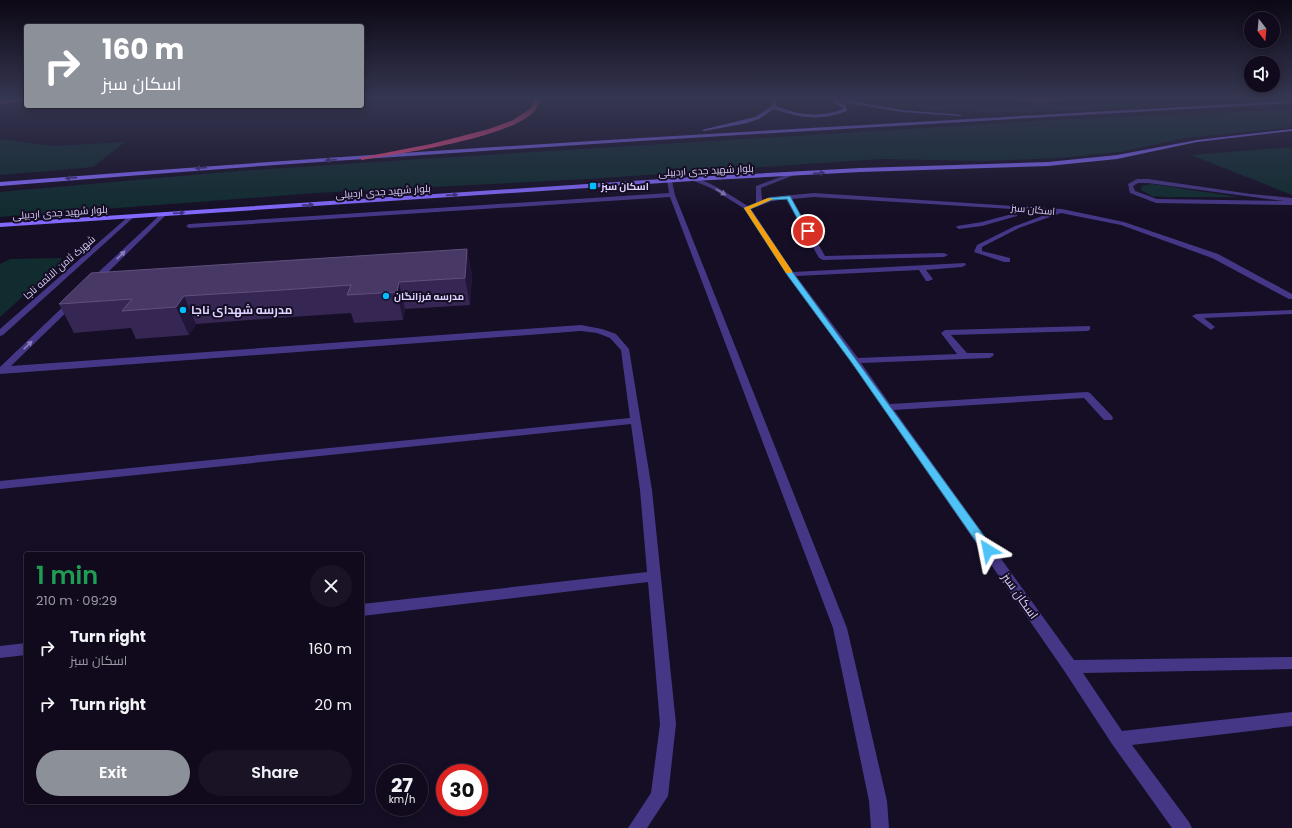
<!DOCTYPE html>
<html lang="en">
<head>
<meta charset="utf-8">
<style>
  :root { --surface:#100a1c; --page:#191325; --text:#f1f3f6; --muted:#9c9aa3; --line:#302b3b; --accent:#8c9099 }
  body { margin:0; font-family:Poppins,Cairo,sans-serif; background:var(--page); color:var(--text); height:100vh; display:flex; flex-direction:column; font-size:15px; white-space:nowrap }
  * { box-sizing:border-box; margin:0 }
  p { font-size:13px; color:var(--muted) }
  .icon { flex:none; width:22px; height:22px; fill:none; stroke:currentColor; stroke-width:2; stroke-linecap:round; stroke-linejoin:round }
  .map { position:relative; flex:1; overflow:hidden }
  .details { position:absolute; left:24px; top:552px; width:340px; height:252px; display:flex; flex-direction:column; background:var(--surface); border-radius:4px; box-shadow:0 2px 10px #0003,0 0 0 1px var(--line) }
  .details>* { flex:none }
  .banner { position:absolute; left:24px; top:24px; width:340px; height:84px; border-radius:4px; box-shadow:0 2px 10px #0003,0 0 0 1px var(--line); background:#8c9099; color:#fff; overflow:hidden }
  .needle { width:26px; rotate:164deg }
  .fabs { position:absolute; left:1244px; top:12px; display:grid; gap:8px }
  .fabs a { display:grid; place-items:center; width:36px; height:36px; border-radius:50%; background:var(--surface); box-shadow:0 2px 10px #0003,0 0 0 1px var(--line); font-size:20px }
  .speed { position:absolute; left:376px; top:764px; display:flex; gap:8px; font-size:20px; font-weight:700; text-align:center }
  .speed>* { display:grid; place-content:center; width:52px; height:52px; border-radius:50%; background:var(--surface); box-shadow:0 2px 10px #0003,0 0 0 1px var(--line); line-height:1 }
  .speed small { font-size:10px; font-weight:400 }
  .speed .limit { border:6px solid #d22; background:#fff; color:#111 }
  .pin { position:absolute; display:grid; place-items:center; width:34px; height:34px; color:#fff; margin:-17px; border:2px solid #fff; border-radius:50%; box-shadow:0 1px 4px #0007 }
  .me { position:absolute; width:44px; margin:-22px; rotate:325deg; stroke-linejoin:round; filter:drop-shadow(0 0 3px #0008) }
  .turn { display:flex; align-items:center; gap:14px; height:84px; padding:0 12px; font-size:18px }
  .turn .icon { width:52px; height:52px; stroke-width:2.5 }
  .turn b { display:block; font-size:28px; line-height:34px }
  .round { display:grid; place-items:center; flex:none; width:42px; height:42px; border-radius:21px; background:var(--page) }
  .headline { display:flex; align-items:center; justify-content:space-between; height:68px; padding:0 12px }
  h1 { font-size:24px; font-weight:600; line-height:30px; color:#1e9e55 }
  .cta { display:flex; gap:8px; margin-top:auto; padding:8px 12px }
  .cta a { flex:1; height:46px; border-radius:24px; background:var(--accent); color:#fff; font-size:16px; font-weight:600; line-height:46px; text-align:center }
  .cta a+a { background:var(--page); color:var(--text) }
  ul { padding:0; list-style:none }
  li { display:flex; align-items:center; gap:12px; height:56px; padding:0 12px }
  li div { flex:1 }
  li b { display:block; font-size:15px }
  li em { font-style:normal }
  .map>svg:first-child { display:block }
</style>
</head>
<body>
<div class="map">
<svg width="1292" height="828" viewBox="0 0 1292 828">
  <rect width="100%" height="100%" fill="#150e25"/>
  <!-- green -->
  <path fill="#102c2f" d="M838,98H958L1006,103L1050,104L1191,98H1201L1221,103C1096,108 961,123 838,98Z
    M1292,109V127L1186,138L1119,152L1060,158L985,161L880,159L588,179L315,193L0,217V192L237,171L437,158L1053,120Z
    M0,139L54,146L125,142L93,167L0,175Z
    M1292,147V195L1191,155Z
    M1151,184L1239,197H1167L1152,196L1141,190L1142,186Z
    M62,258L59,264L0,317V264L10,259Z"/>
  <g fill="none" stroke-linecap="round" stroke-linejoin="round">
    <!-- street -->
    <path fill="#463786" fill-rule="evenodd" d="M1002,98L1020,99L1018,100Z
      M792,173L797,174L761,188L762,200L771,197L814,193L1062,209L1124,222L1218,254L1292,294V299H1289L1212,258L1121,225L1061,213L1019,228L982,247V251L1010,258V262H1004L974,252L977,245L1015,226L1053,212L1018,210L1017,216L982,226L959,229L956,227L957,226L982,222L1012,214V209L814,197L792,199L809,229H823L826,231L823,233H812L825,256L944,253L948,255L944,257L823,260L819,258L786,199L772,201L751,209L793,272L965,263L966,265L962,267L926,270L933,279L929,281H926L919,270L796,276L858,358L957,354L941,333L945,330L1090,326V330L1087,331L951,335L967,353H993L994,355L990,358L861,363L890,404L1087,392L1090,393L1112,416L1113,418L1112,420H1104L1084,398L894,410L1074,660L1292,657V669L1083,673L1122,731L1292,712V726L1132,745L1189,822L1192,828H1172L1112,744L1065,672L852,363L788,276L745,209L711,188L689,179C699,173 738,200 748,206L756,203V186Z
      M1148,179L1251,194L1292,198V205L1156,203L1130,193L1128,184L1137,179ZM1138,183H1148L1284,201L1157,199L1135,191L1133,186Z
      M667,180L672,181L675,195L847,628L887,801L889,828H871L869,801L833,628L670,197L189,228L186,226L189,224L669,193Z
      M162,213L167,214L96,284H90V280Z
      M130,215L135,216L3,335L0,336V329Z
      M69,301H75L76,303L11,366L581,325L602,329L616,334L629,349L652,490L676,724L668,796L647,828H628L651,793L660,724L648,582L362,616V604L647,572L640,490L631,424L0,489V481L630,418L621,350L610,338L597,333L581,331L0,374V367Z
      M1292,310V314L1204,318L1215,327L1211,330L1192,316L1196,314Z
      M26,643V655L0,658V646Z"/>
    <!-- secondary -->
    <path fill="#8369ff" fill-rule="evenodd" d="M772,98H776V106C798,115 821,118 843,109L842,107L833,103L835,101L824,98H832L902,110L962,115L960,116L902,112L836,101L846,105L847,111C823,121 798,118 774,109L759,119L747,123L704,131L702,130L755,117L772,106Z
      M1017,98L1041,100L1096,98L1041,102L1018,100Z
      M1292,101V103C861,128 430,151 0,186V182C430,148 861,125 1292,101Z
      M1292,129V131L1197,142L1117,159L1048,166L860,172L692,181L0,227V223L692,177L860,168L1048,162L1117,155L1197,140Z"/>
    <!-- highway -->
    <path fill="#ff4d88" fill-rule="evenodd" d="M26,98V101L0,104V100Z
      M536,98H541C539,102 537,108 534,112C506,139 402,153 362,160L359,158L431,144L489,129L513,120L530,109Z"/>
  </g>
  <!-- wall -->
  <path fill="#362654" d="M467,249L472,275L470,305L405,309L403,320L354,323L351,313L291,317L196,324L189,335L136,339L131,328L74,333L59,304Z"/>
  <!-- shaded-wall -->
  <path fill="#211539" d="M467,249L472,275L470,305L465,278Z
    M399,282L405,309L403,320L397,292Z
    M184,296L196,324L189,335L176,307Z"/>
  <!-- building -->
  <path fill="#483866" stroke="#5f507e" d="M467,249L465,278L399,282L397,292L347,295L351,285L282,290L184,296L176,307L122,311L132,299L59,304L91,273Z"/>
  <!-- one-way arrows -->
  <defs><path id="oneway-solid" d="M-6-.8H1V-3.2L6.5 0L1 3.2V.8H-6Z"/></defs>
  <g fill="#41327c">
    <use href="#oneway-solid" transform="translate(331 160) rotate(177)"/>
    <use href="#oneway-solid" transform="translate(201 168) rotate(176)"/>
    <use href="#oneway-solid" transform="translate(819 173) rotate(-3)"/>
    <use href="#oneway-solid" transform="translate(71 178) rotate(176)"/>
    <use href="#oneway-solid" transform="translate(452 195) rotate(-4)"/>
    <use href="#oneway-solid" transform="translate(308 205) rotate(-4)"/>
    <use href="#oneway-solid" transform="translate(179 213) rotate(-4)"/>
  </g>
  <g fill="#8a7dbc">
    <use href="#oneway-solid" transform="translate(721 192) rotate(32)"/>
    <use href="#oneway-solid" transform="translate(121 255) rotate(-44)"/>
    <use href="#oneway-solid" transform="translate(28 345) rotate(-44)"/>
  </g>
  <!-- sky -->
  <linearGradient id="sky" x2="0" y2="1"><stop stop-color="#0c0814"/><stop offset="0.46" stop-color="#353651"/><stop offset="1" stop-color="#353651" stop-opacity="0"/></linearGradient>
  <rect width="1292" height="214" fill="url(#sky)"/>
  <!-- route -->
  <path fill="#4fc3f7" stroke="#337fa1" d="M790,196L810,233L804,231L787,199L771,200L750,209L793,273L992,547L993,550L992,553H984L852,363L788,276L744,208L769,198Z"/>
  <!-- slow -->
  <path fill="#f59e0b" d="M768,198L773,199L750,209L792,271L791,273H786L744,208Z"/>
  <!-- markers -->
  <g fill="#00befd" stroke="#150e25" stroke-width="1.5">
    <rect x="589" y="182" width="8" height="8" rx="2"/>
    <circle cx="386" cy="296" r="4"/>
    <circle cx="183" cy="310" r="4"/>
  </g>
  <g text-anchor="middle" stroke-width="4" stroke-linejoin="round" paint-order="stroke">
    <!-- far-street labels -->
    <g font-size="10" fill="#ded2ff" stroke="#150e25">
      <text transform="translate(706 170) rotate(-3)" y="4">بلوار شهید جدی اردبیلی</text>
      <text transform="translate(383 191) rotate(-4)" y="4">بلوار شهید جدی اردبیلی</text>
      <text transform="translate(1033 209) rotate(5)" y="4">اسکان سبز</text>
      <text transform="translate(60 212) rotate(-4)" y="4">بلوار شهید جدی اردبیلی</text>
      <text transform="translate(59 267) rotate(-41)" y="4">شهرک ثامن الائمه ناجا</text>
    </g>
    <!-- far-poi labels -->
    <g font-size="10" font-weight="bold" fill="#ded2ff" stroke="#150e25" text-anchor="start">
      <text x="601" y="190">اسکان سبز</text>
      <text x="394" y="300">مدرسه فرزانگان</text>
    </g>
    <!-- poi labels -->
    <g font-size="12" font-weight="bold" fill="#ded2ff" stroke="#150e25" text-anchor="start">
      <text x="191" y="314">مدرسه شهدای ناجا</text>
    </g>
    <!-- street labels -->
    <g font-size="12" fill="#ded2ff" stroke="#150e25">
      <text transform="translate(1020 596) rotate(55)" y="4">اسکان سبز</text>
    </g>
  </g>
</svg>
<div class="fabs">
<a><svg class="needle" viewBox="-14 -14 28 28"><path d="M0-13l5 13h-10z" fill="#e53935"/><path d="M0 13l5-13h-10z" fill="#9c9aa3"/></svg></a>
<a><svg class="icon" aria-label="sound" viewBox="0 0 24 24"><path d="M4 9h4l5-4v14l-5-4H4zM17 9q2 3 0 6"/></svg></a>
</div>
<div class="speed"><div>27<small>km/h</small></div><div class="limit">30</div></div>
<div class="pin" style="left:808px;top:231px;background:#d93025"><svg class="icon" aria-label="arrive" viewBox="0 0 24 24"><path d="M6 21V4h12l-3 4 3 4H6"/></svg></div>
<svg class="me" style="left:988px;top:550px" viewBox="-20 -20 40 40"><path d="M0-17L14 15 0 8-14 15z" fill="#4fc3f7" stroke="#fff" stroke-width="4"/></svg>
<div class="banner">
<div class="turn"><svg class="icon" aria-label="right" viewBox="0 0 24 24"><path d="M7 20v-9h11M14 6l5 5-5 5"/></svg><div><b>160 m</b>اسکان سبز</div></div>
</div>
<section class="details">
<div class="headline"><div><h1>1 min</h1><p>210 m · 09:29</p></div><a class="round"><svg class="icon" aria-label="close" viewBox="0 0 24 24"><path d="M6 6l12 12M18 6L6 18"/></svg></a></div>
<ul>
<li><svg class="icon" aria-label="right" viewBox="0 0 24 24"><path d="M7 20v-9h11M14 6l5 5-5 5"/></svg><div><b>Turn right</b><p>اسکان سبز</p></div><em>160 m</em></li>
<li><svg class="icon" aria-label="right" viewBox="0 0 24 24"><path d="M7 20v-9h11M14 6l5 5-5 5"/></svg><div><b>Turn right</b></div><em>20 m</em></li>
</ul>
<div class="cta"><a>Exit</a><a>Share</a></div>
</section>
</div>
</body>
</html>
